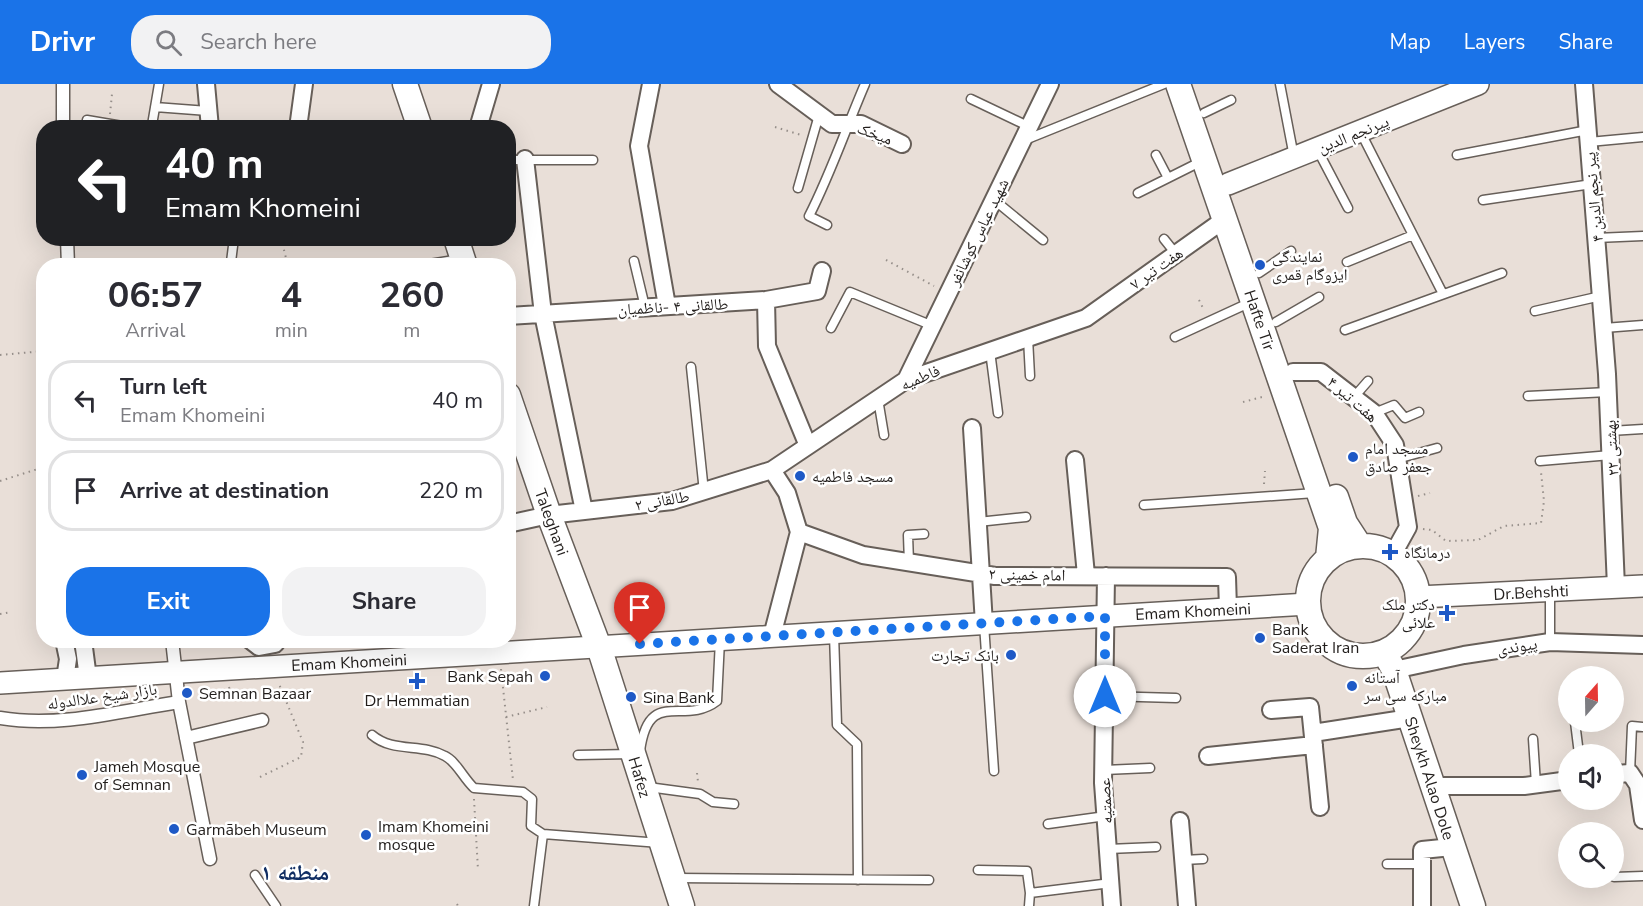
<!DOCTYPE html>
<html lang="en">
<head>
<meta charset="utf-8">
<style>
  :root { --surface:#fff; --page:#f2f2f3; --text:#2b2b33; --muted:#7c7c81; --line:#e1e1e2; --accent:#1a73e8 }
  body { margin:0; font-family:"Nunito Sans","Noto Naskh Arabic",sans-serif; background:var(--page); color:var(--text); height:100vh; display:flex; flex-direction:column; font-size:22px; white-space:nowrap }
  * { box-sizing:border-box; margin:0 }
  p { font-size:20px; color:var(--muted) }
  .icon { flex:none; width:33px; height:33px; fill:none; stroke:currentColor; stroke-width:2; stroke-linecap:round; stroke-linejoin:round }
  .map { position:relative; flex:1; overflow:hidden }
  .drawer { position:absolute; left:36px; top:174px; width:480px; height:390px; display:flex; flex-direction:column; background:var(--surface); border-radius:24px; box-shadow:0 6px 24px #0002 }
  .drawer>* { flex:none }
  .guide { position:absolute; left:36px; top:36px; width:480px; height:126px; border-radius:24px; box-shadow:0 6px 24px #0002; background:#202124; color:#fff; overflow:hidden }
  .needle { width:39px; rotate:20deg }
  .buttons { position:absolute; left:1558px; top:582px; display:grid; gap:12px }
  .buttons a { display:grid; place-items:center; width:66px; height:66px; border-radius:50%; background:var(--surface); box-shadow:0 6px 24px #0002; font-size:30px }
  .pin { position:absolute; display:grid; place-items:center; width:51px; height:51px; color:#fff; margin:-62px -26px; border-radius:50% 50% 50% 0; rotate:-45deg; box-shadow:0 0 6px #0007 }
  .pin .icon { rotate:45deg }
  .me { position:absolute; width:66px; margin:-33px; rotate:0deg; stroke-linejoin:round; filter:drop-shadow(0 0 4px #0008) }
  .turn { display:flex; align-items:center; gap:21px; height:126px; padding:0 30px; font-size:27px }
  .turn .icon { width:78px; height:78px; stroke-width:2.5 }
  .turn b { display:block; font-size:42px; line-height:51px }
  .eta { display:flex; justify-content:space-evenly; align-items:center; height:102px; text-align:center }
  .eta b { font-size:36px; font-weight:700; line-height:42px }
  .cta { display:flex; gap:12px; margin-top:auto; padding:12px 30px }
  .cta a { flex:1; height:69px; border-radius:24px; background:var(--accent); color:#fff; font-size:24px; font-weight:700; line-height:69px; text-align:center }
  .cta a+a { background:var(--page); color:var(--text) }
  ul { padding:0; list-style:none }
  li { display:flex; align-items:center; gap:18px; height:81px; margin:0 12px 9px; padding:0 18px; border:3px solid var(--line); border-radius:24px }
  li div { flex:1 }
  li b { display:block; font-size:22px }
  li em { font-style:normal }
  header { display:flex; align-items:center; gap:36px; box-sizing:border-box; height:84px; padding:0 30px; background:var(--accent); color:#fff }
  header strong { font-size:28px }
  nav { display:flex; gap:33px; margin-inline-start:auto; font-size:21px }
  .search { width:420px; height:54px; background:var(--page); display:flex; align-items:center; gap:15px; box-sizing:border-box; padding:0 21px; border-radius:24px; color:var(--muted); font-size:22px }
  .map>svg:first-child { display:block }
</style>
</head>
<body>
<header>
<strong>Drivr</strong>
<div class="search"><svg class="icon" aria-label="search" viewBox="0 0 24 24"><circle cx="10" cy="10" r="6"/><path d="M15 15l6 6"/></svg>Search here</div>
<nav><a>Map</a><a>Layers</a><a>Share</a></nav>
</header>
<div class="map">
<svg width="1643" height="822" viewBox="0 0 1643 822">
  <rect width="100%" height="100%" fill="#e9dfd8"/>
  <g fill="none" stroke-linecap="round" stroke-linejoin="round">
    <!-- service casing -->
    <g stroke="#675f59" stroke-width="11">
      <path id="service" d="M1280,0L1294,73
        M971,15L1030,43
        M155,23L208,27
        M1204,29L1231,16
        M87,36L134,44
        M140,44L152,41L159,0
        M1360,47L1443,210
        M1025,56L1164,0
        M1589,58L1643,53
        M1317,65L1348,124
        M1156,71L1168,94
        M1457,71L1588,46
        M508,76H593
        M798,104L819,31
        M1138,109L1202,77
        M993,115L1043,156
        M1483,116L1592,100
        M827,141L809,132C831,89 846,44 865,0
        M1596,154L1643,152
        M1164,155L1176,170
        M634,177L645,223
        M231,178L234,154
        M1347,178L1413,151
        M417,182L460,175
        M1259,189L1291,167
        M1535,227L1601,212
        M1276,238L1319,213
        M831,244L850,208L933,242
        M1604,244L1643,241
        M1345,246L1502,189
        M1175,253L1251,218
        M1028,254L1030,292
        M990,267L998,329
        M691,283L704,408
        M1528,312L1608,308
        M1354,313L1368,297
        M878,315L884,351
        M1374,329L1394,321L1405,334L1419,328
        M1610,347L1643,345
        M1397,375L1437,364
        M1540,377L1611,371
        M1144,421L1315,409
        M978,438L1026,433
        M909,479L908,451L924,450
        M984,540L994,687
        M834,550L837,641L857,660L858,796
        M1550,558V507
        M1105,612L1176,614
        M1575,638L1579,670
        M372,651C393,669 422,659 445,672C456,677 464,695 474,704L523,708L532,715L531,742L543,750L660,759
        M1533,655L1536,700
        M640,667C649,602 683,643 717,617L720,556
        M578,671L632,670
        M1104,686L1150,684
        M1630,689L1632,642L1643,643
        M648,703L700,710L713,718L734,720
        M1048,740L1106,732
        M1108,765L1156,763
        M1183,776L1203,775
        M1387,780H1422
        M978,786L1027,787L1030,809
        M255,791L276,822
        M1614,793L1643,792
        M676,794L929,796
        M1579,794H1599
        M534,822L543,750
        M1029,822L1030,809L1111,799"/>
    </g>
    <!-- pedestrian casing -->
    <g stroke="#675f59" stroke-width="15">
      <path id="pedestrian" d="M63,44V0
        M67,154L68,182
        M179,618L210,775
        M0,634C60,644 120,627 179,618L172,556
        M186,654L262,636"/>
    </g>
    <!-- minor casing -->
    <g stroke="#675f59" stroke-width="20">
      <path id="minor" d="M206,0L210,44
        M651,0L639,62L667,222
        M778,0L832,40H861L902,60
        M1584,0L1607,290L1616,503
        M298,44L304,0
        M478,44L491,0
        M525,75L543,230L584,427
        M766,216L767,262L808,362
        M508,232L766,216L817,207L822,187
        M1293,288H1321L1374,329L1395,361L1408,443L1393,470
        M906,296L1050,0
        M972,344L984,540
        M1075,376L1086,491
        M772,386L787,409L799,448
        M508,440L549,431L672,417L772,386L906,296L1086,234L1225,135
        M799,448L863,471L995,492L1227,493L1228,525
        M1106,492L1103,699L1112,822
        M772,552L799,448
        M64,556L68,575L65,595
        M83,556L88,594
        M250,556L259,563L275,560L278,556
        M1394,586L1464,571L1550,558L1643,561
        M1271,626L1310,623L1320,723
        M1313,649L1410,634
        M1208,672L1314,661
        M1614,690L1630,689L1638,701L1643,736
        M1432,702H1524L1569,696
        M1180,737L1187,822
        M1422,822V766L1452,763"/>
    </g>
    <!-- tertiary casing -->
    <g stroke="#675f59" stroke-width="24">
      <path id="tertiary" d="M1228,100L1478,0
        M1418,513L1643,502
        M0,599L1308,520"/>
    </g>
    <!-- secondary casing -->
    <g stroke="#675f59" stroke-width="27">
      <path id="secondary" d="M405,0L420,44
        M1178,0L1331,444L1328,474
        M456,154L465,182
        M508,311L549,431L599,563L682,822
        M1336,413L1345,439L1360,462
        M1308 517a55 55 0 1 1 110 0a55 55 0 1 1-110 0Z
        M1384,568L1394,586L1473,822"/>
    </g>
    <!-- path -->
    <path stroke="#968f8a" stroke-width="2" stroke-dasharray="1.5 4.5" stroke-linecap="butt" d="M110,30L112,10
      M775,43L801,51
      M281,154L288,182
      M886,176L934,202
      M1199,216L1204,226
      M0,271L44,267
      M1243,318L1266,312
      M0,397L44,383
      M1264,400L1265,387
      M1418,412L1430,409
      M1423,445L1432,446L1446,457L1478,456L1504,442L1541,439L1544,417L1541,388
      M0,530L11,528
      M501,585L513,696
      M229,603L233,619
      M506,633L547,623
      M697,689L698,698
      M260,693L301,673L303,658L279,600
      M474,715L478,786
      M457,820L458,822"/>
    <!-- service -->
    <use href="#service" stroke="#fff" stroke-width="8"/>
    <!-- pedestrian -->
    <use href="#pedestrian" stroke="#fff" stroke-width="12"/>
    <!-- minor -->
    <use href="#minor" stroke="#fff" stroke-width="16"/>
    <!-- tertiary -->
    <use href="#tertiary" stroke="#fff" stroke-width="21"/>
    <!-- secondary -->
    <use href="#secondary" stroke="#fff" stroke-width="24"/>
  </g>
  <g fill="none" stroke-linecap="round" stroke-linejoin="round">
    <!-- route -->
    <path stroke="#1a73e8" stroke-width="10" stroke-dasharray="0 18" d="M640,560L1105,532V612"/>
  </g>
  <!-- markers -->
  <g fill="#1e59c6" stroke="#fff" stroke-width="2">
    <circle cx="1260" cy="181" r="6"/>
    <circle cx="1353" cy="373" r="6"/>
    <circle cx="800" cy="392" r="6"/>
    <path d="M1387 459h6v6h6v6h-6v6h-6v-6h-6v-6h6z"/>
    <path d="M1444 520h6v6h6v6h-6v6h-6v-6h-6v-6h6z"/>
    <circle cx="1260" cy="554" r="6"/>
    <circle cx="1011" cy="571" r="6"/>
    <circle cx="545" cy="592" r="6"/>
    <path d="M414 588h6v6h6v6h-6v6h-6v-6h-6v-6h6z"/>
    <circle cx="1352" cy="602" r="6"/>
    <circle cx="187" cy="609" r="6"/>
    <circle cx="631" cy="613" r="6"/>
    <circle cx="82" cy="691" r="6"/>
    <circle cx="174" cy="745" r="6"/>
    <circle cx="366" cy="751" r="6"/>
  </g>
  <g text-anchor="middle" stroke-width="5" stroke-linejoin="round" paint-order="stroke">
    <!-- street labels -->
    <g font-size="16" fill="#221e1c" stroke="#fff">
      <text transform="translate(875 49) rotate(21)" y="6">میخک</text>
      <text transform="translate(1353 50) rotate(-22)" y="6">پیرنجم الدین</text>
      <text transform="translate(1593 113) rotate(-95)" y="6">پیر نجم الدین ۴</text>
      <text transform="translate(978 148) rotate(-64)" y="6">شهید عباس کوشانفر</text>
      <text transform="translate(1156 184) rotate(-35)" y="6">هفت تیر ۷</text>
      <text transform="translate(673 222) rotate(-3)" y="6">طالقانی ۴ -ناظمیان</text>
      <text transform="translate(1260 236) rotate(71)" y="6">Hafte Tir</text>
      <text transform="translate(920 293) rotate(-23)" y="6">فاطمیه</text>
      <text transform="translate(1353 315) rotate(41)" y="6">هفت تیر ۴</text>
      <text transform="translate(1611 364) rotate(-93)" y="6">بهشتی ۲۲</text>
      <text transform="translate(662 416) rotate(-10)" y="6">طالقانی ۲</text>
      <text transform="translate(552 438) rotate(70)" y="6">Taleghani</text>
      <text transform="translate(1027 490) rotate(1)" y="6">امام خمینی ۲</text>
      <text transform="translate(1531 508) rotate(-3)" y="6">Dr.Behshti</text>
      <text transform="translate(1193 527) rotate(-3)" y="6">Emam Khomeini</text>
      <text transform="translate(1517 562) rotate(-9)" y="6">پیوندی</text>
      <text transform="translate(349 578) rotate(-3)" y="6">Emam Khomeini</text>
      <text transform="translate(102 612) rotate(-8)" y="6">بازار شیخ علاالدوله</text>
      <text transform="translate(640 693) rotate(73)" y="6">Hafez</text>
      <text transform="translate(1430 694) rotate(72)" y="6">Sheykh Alao Dole</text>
      <text transform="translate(1105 717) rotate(-93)" y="6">عصمتیه</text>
    </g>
    <!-- poi labels -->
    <g font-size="16" fill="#221e1c" stroke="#fff" text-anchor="start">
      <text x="1272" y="178">نمایندگی<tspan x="1272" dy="18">ایزوگام قمری</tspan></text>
      <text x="1365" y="370">مسجد امام<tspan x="1365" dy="18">جعفر صادق</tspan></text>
      <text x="812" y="398">مسجد فاطمیه</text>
      <text x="1404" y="474">درمانگاه</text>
      <text x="1435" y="526" text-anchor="end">دکتر ملک<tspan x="1435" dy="18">علائی</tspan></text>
      <text x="1272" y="551">Bank<tspan x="1272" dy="18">Saderat Iran</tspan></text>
      <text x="999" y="577" text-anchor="end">بانک تجارت</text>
      <text x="533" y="598" text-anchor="end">Bank Sepah</text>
      <text x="1364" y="599">آستانه<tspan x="1364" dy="18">مبارکه سی سر</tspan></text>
      <text x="199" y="615">Semnan Bazaar</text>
      <text x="643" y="619">Sina Bank</text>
      <text x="417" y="622" text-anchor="middle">Dr Hemmatian</text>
      <text x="94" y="688">Jameh Mosque<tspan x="94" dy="18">of Semnan</tspan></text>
      <text x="378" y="748">Imam Khomeini<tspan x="378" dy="18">mosque</tspan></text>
      <text x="186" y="751">Garmābeh Museum</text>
    </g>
    <!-- district labels -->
    <g font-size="22" font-weight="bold" fill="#112e63" stroke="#fff">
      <text x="295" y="796">منطقه ۱</text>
    </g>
  </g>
</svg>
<div class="buttons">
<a><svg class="needle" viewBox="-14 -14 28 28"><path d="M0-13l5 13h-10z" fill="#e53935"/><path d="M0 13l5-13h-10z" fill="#7c7c81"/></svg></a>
<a><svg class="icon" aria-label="sound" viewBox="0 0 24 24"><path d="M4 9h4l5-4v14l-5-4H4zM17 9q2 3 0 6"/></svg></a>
<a><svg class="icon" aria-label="search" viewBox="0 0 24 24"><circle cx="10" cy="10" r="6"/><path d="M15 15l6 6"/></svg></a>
</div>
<div class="pin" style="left:640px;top:560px;background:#d93025"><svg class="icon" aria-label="arrive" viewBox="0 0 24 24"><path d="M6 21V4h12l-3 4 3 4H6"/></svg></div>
<svg class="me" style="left:1105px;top:612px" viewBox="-20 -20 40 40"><circle r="19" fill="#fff"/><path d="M0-13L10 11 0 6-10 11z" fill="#1a73e8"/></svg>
<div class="guide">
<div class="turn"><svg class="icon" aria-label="left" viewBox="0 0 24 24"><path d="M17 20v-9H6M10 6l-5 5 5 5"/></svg><div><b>40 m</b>Emam Khomeini</div></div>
</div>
<section class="drawer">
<div class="eta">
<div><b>06:57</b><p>Arrival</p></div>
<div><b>4</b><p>min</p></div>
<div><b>260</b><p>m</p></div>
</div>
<ul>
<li><svg class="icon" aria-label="left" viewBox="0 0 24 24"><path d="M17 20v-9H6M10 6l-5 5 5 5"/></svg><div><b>Turn left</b><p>Emam Khomeini</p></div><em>40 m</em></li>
<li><svg class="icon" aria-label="arrive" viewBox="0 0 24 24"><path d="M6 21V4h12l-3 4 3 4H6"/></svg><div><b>Arrive at destination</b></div><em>220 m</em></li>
</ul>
<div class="cta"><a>Exit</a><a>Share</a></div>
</section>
</div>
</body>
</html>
